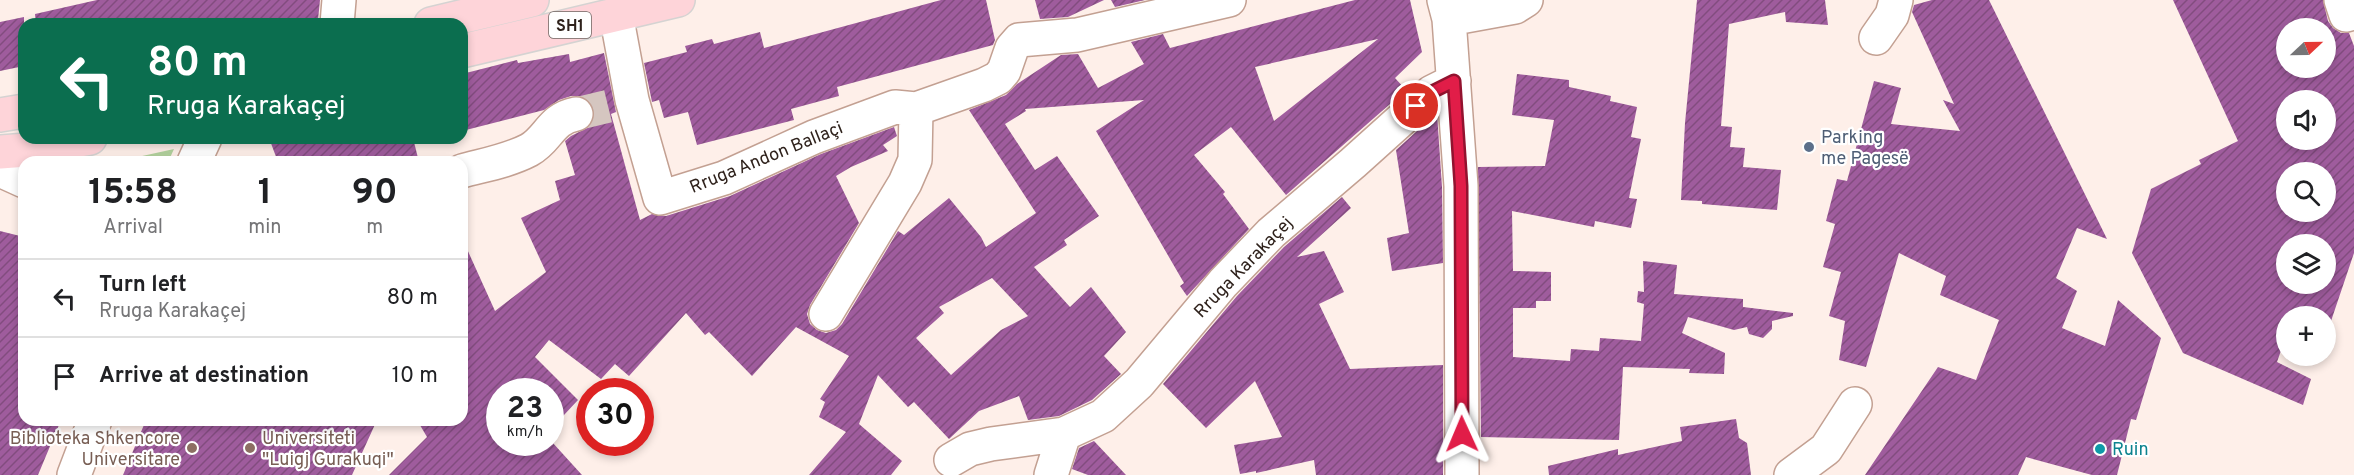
<!DOCTYPE html>
<html lang="en">
<head>
<meta charset="utf-8">
<style>
  :root { --surface:#fff; --page:#f2f2f2; --text:#202124; --muted:#757577; --line:#e0e0e0 }
  body { margin:0; font-family:Overpass,sans-serif; background:var(--page); color:var(--text); height:100vh; display:flex; flex-direction:column; font-size:22px; white-space:nowrap }
  * { box-sizing:border-box; margin:0 }
  p { font-size:20px; color:var(--muted) }
  .icon { flex:none; width:33px; height:33px; fill:none; stroke:currentColor; stroke-width:2; stroke-linecap:round; stroke-linejoin:round }
  .map { position:relative; flex:1; overflow:hidden }
  .panel { position:absolute; left:18px; top:156px; width:450px; height:270px; display:flex; flex-direction:column; background:var(--surface); border-radius:18px; box-shadow:0 3px 9px #0003 }
  .panel>* { flex:none }
  .hud { position:absolute; left:18px; top:18px; width:450px; height:126px; border-radius:18px; box-shadow:0 3px 9px #0003; background:#0b6e4f; color:#fff; overflow:hidden }
  .needle { width:39px; rotate:68deg }
  .buttons { position:absolute; left:2276px; top:18px; display:grid; gap:12px }
  .buttons a { display:grid; place-items:center; width:60px; height:60px; border-radius:50%; background:var(--surface); box-shadow:0 3px 9px #0003; font-size:30px }
  .speed { position:absolute; left:486px; top:378px; display:flex; gap:12px; font-size:30px; font-weight:700; text-align:center }
  .speed>* { display:grid; place-content:center; width:78px; height:78px; border-radius:50%; background:var(--surface); box-shadow:0 3px 9px #0003; line-height:1 }
  .speed small { font-size:15px; font-weight:400 }
  .speed .limit { border:9px solid #d22; background:#fff; color:#111 }
  .pin { position:absolute; display:grid; place-items:center; width:51px; height:51px; color:#fff; margin:-26px; border:3px solid #fff; border-radius:50%; box-shadow:0 2px 6px #0007 }
  .me { position:absolute; width:66px; margin:-33px; rotate:359deg; stroke-linejoin:round; filter:drop-shadow(0 0 4px #0008) }
  .turn { display:flex; align-items:center; gap:21px; height:126px; padding:0 30px; font-size:27px }
  .turn .icon { width:78px; height:78px; stroke-width:2.5 }
  .turn b { display:block; font-size:42px; line-height:51px }
  .eta { display:flex; justify-content:space-evenly; align-items:center; height:102px; text-align:center }
  .eta b { font-size:36px; font-weight:700; line-height:42px }
  ul { padding:0; list-style:none }
  li { display:flex; align-items:center; gap:18px; height:78px; padding:0 30px; border-top:2px solid var(--line) }
  li div { flex:1 }
  li b { display:block; font-size:22px }
  li em { font-style:normal }
  .map>svg:first-child { display:block }
</style>
</head>
<body>
<div class="map">
<svg width="2354" height="475" viewBox="0 0 2354 475">
  <defs>
    <pattern id="building-hatch" width="6" height="6" patternUnits="userSpaceOnUse" patternTransform="scale(1.5)"><rect width="6" height="6" fill="#9f5c9d"/><path d="M-1 1l2-2M0 6l6-6M5 7l2-2" fill="none" stroke="#824c7f"/></pattern>
  </defs>
  <rect width="100%" height="100%" fill="#feefe9"/>
  <!-- green -->
  <path fill="#b2d19d" d="M174,149L168,162H115Z"/>
  <!-- building -->
  <path fill="url(#building-hatch)" fill-rule="evenodd" d="M97,0H320L318,20L294,24H36L35,14Z
    M941,0H986L995,40L993,45L837,87L839,96L791,109L794,120L697,145L688,112L664,118L659,100L652,102L644,63L687,52L685,46L712,39L714,44L760,32L764,48Z
    M1035,0H1104L1068,17L1040,19Z
    M1111,0H1145L1115,7Z
    M1355,0H1410L1422,52L1395,78L1406,90L1286,195L1231,127L1194,155L1225,192L1223,194L1249,229L1187,296L1180,286L1184,283L1096,131L1144,100L1025,109L1026,111L1005,124L1035,170L1057,156L1099,216L1064,240L1067,245L1034,267L1070,307L1091,287L1126,332L1104,356L1121,374L1092,400L1059,416L1028,420L1019,396L979,411L949,439L914,402L908,407L878,375L859,424L902,461L891,475H809L846,432L819,417L825,402L820,399L849,356L796,327L752,376L709,332L705,335L686,313L629,376L615,364L601,379L549,340L535,357L578,400L550,430V392H500V442H552L582,475H389L427,437L417,420H462V238L495,311L546,272L521,218L560,200L555,181L575,175L565,141L571,136L589,127L594,118V108L588,100L580,96H571L559,100L544,110L462,131V74L517,60L518,63L569,54L570,62L604,53L616,112L611,114L640,220L652,214L666,216L730,196L821,154L894,127L897,136L883,145L888,151L851,167L836,176L859,223L810,305L807,314L810,324L817,330L826,333L836,330L842,324L898,231L904,235L949,198L981,237L986,247L1036,213L969,110L1006,95L1017,84L1061,55L1078,54L1098,88L1144,64L1131,42L1163,34L1170,48ZM1378,39L1274,121L1255,67ZM992,278L1028,316L1001,330L951,375L916,338L944,313L939,307Z
    M1697,0H1825L1828,25L1786,22L1785,12L1729,24L1721,126L1732,127L1730,147L1745,148L1743,167L1781,170L1777,210L1702,204V201L1681,200L1685,123Z
    M1932,0H1989L2107,239L2077,228L2056,278L2077,291L2062,328L2105,346L2118,300L2161,338L2136,420L2131,419L2117,475H2092L2026,457L2018,475H1865L1938,367L1976,380L1999,320L1940,295L1946,276L1899,253L1866,367L1839,360L1845,321L1829,316L1841,272L1823,267L1835,224L1826,221L1837,179L1847,181L1874,81L1901,88L1891,124L1960,131L1943,100L1954,104L1912,12L1914,5Z
    M2173,0H2323L2328,21L2333,28L2341,33H2349L2354,46V253L2329,327L2325,325V316H2286V336L2277,362L2311,379L2303,405L2183,353L2132,253L2151,189L2201,164L2199,160L2238,141ZM2286,28H2325V68H2286ZM2286,100H2325V140H2286ZM2286,172H2325V212H2286ZM2286,244H2325V284H2286Z
    M24,17V66L0,71V22Z
    M1517,74L1569,80V87L1611,96L1610,101L1637,107L1631,137L1641,139L1629,198L1637,199L1631,228L1595,221L1594,227L1512,211L1513,271L1551,272V301H1536V308H1513V357L1570,361L1571,349L1599,351L1600,338L1641,341L1644,304L1637,302L1638,291L1644,292L1643,261L1677,265L1674,294L1743,299V307L1793,313V316L1772,321V329L1763,338L1749,334L1747,327L1734,330L1688,317L1682,333L1725,353L1724,374L1689,373L1690,369L1623,367L1619,440L1481,437L1478,167L1545,166L1554,120L1512,115Z
    M1437,113L1442,187L1443,263L1392,271L1387,238L1409,233L1396,150Z
    M269,138H413L419,162H278Z
    M1342,197L1351,208L1297,257L1324,251L1344,292L1319,304L1350,369L1443,365V475H1316L1314,460L1256,473V471L1240,474L1234,445L1282,437L1255,381L1206,428L1163,384L1237,296L1284,247Z
    M0,231L24,237V420H61L38,475H0Z
    M1736,419L1739,438L1747,443L1751,475H1549L1548,466L1618,449V455L1682,441L1680,427Z
    M146,420H377L352,475H123Z
    M1094,441L1126,475H1088L1072,469L1079,448Z"/>
  <g fill="none" stroke-linecap="round" stroke-linejoin="round">
    <!-- minor-tunnel -->
    <path stroke="#d5c6c0" stroke-width="33" stroke-dasharray="33 16" stroke-linecap="butt" d="M576,114L609,106"/>
    <!-- minor casing -->
    <g stroke="#c3a092" stroke-width="36">
      <path id="minor" d="M1444,0L1449,19L1461,186L1462,475
        M2341,0L2346,15L2354,13
        M616,14L632,100L660,198L724,178L814,137L895,107L916,109L984,85L998,78L1004,71L1012,48L1019,40L1077,35L1229,0
        M1449,19L1515,7L1526,0
        M337,24L339,0
        M1876,38L1892,15L1896,0
        M194,162L205,138
        M0,170L24,181
        M462,171C484,165 508,161 529,150C549,139 550,119 576,114
        M826,314L905,183L915,160L916,109
        M951,460L970,449L991,444L1064,434L1103,416L1139,383L1223,283L1271,233L1353,163L1432,92L1454,81
        M74,475L95,420
        M1051,475L1064,434
        M1791,475L1826,449L1855,404"/>
    </g>
    <!-- major casing -->
    <g stroke="#d5d3d2" stroke-width="36">
      <path id="major" d="M431,24L532,0
        M462,51L678,0
        M0,115L24,111
        M0,152L27,150L90,138"/>
    </g>
    <!-- minor -->
    <use href="#minor" stroke="#fff" stroke-width="33"/>
    <!-- major -->
    <use href="#major" stroke="#fed4d9" stroke-width="33"/>
  </g>
  <g fill="none" stroke-linecap="round" stroke-linejoin="round">
    <!-- route casing -->
    <g stroke="#92132f" stroke-width="15">
      <path id="route" d="M1416,106L1432,92L1454,81L1461,186L1462,434"/>
    </g>
    <!-- route -->
    <use href="#route" stroke="#e11d48" stroke-width="10"/>
  </g>
  <!-- markers -->
  <circle fill="#5c6f8a" stroke="#fff" stroke-width="2" cx="1809" cy="147" r="6"/>
  <g fill="#8d6e63" stroke="#fff" stroke-width="2">
    <circle cx="192" cy="448" r="6"/>
    <circle cx="250" cy="448" r="6"/>
  </g>
  <circle fill="#0f9aa8" stroke="#fff" stroke-width="2" cx="2100" cy="449" r="6"/>
  <g text-anchor="middle" stroke-width="4.5" stroke-linejoin="round" paint-order="stroke">
    <!-- shield labels -->
    <rect fill="#fff" stroke="#6d6460" stroke-width="1.5" x="549" y="12" width="42" height="26" rx="4.5"/>
    <g font-size="16" font-weight="bold" fill="#2f221c">
      <text x="570" y="31">SH1</text>
    </g>
    <!-- service labels -->
    <g font-size="18" fill="#4e5e75" stroke="#fff" text-anchor="start">
      <text x="1821" y="143">Parking<tspan x="1821" dy="21">me Pagesë</tspan></text>
    </g>
    <!-- street labels -->
    <g font-size="18" fill="#2f221c" stroke="#fff">
      <text transform="translate(766 157) rotate(-22)" y="6">Rruga Andon Ballaçi</text>
      <text transform="translate(1243 267) rotate(-46)" y="6">Rruga Karakaçej</text>
    </g>
    <!-- education labels -->
    <g font-size="18" fill="#785e54" stroke="#fff" text-anchor="end">
      <text x="180" y="444">Biblioteka Shkencore<tspan x="180" dy="21">Universitare</tspan></text>
      <text x="262" y="444" text-anchor="start">Universiteti<tspan x="262" dy="21">"Luigj Gurakuqi"</tspan></text>
    </g>
    <!-- culture labels -->
    <g font-size="18" fill="#0d838f" stroke="#fff" text-anchor="start">
      <text x="2112" y="455">Ruin</text>
    </g>
  </g>
</svg>
<div class="buttons">
<a><svg class="needle" viewBox="-14 -14 28 28"><path d="M0-13l5 13h-10z" fill="#e53935"/><path d="M0 13l5-13h-10z" fill="#757577"/></svg></a>
<a><svg class="icon" aria-label="sound" viewBox="0 0 24 24"><path d="M4 9h4l5-4v14l-5-4H4zM17 9q2 3 0 6"/></svg></a>
<a><svg class="icon" aria-label="search" viewBox="0 0 24 24"><circle cx="10" cy="10" r="6"/><path d="M15 15l6 6"/></svg></a>
<a><svg class="icon" aria-label="layers" viewBox="0 0 24 24"><path d="M12 4l9 5-9 5-9-5zM3 14l9 5 9-5"/></svg></a>
<a>+</a>
</div>
<div class="speed"><div>23<small>km/h</small></div><div class="limit">30</div></div>
<div class="pin" style="left:1416px;top:106px;background:#d93025"><svg class="icon" aria-label="arrive" viewBox="0 0 24 24"><path d="M6 21V4h12l-3 4 3 4H6"/></svg></div>
<svg class="me" style="left:1462px;top:434px" viewBox="-20 -20 40 40"><path d="M0-17L14 15 0 8-14 15z" fill="#e11d48" stroke="#fff" stroke-width="4"/></svg>
<div class="hud">
<div class="turn"><svg class="icon" aria-label="left" viewBox="0 0 24 24"><path d="M17 20v-9H6M10 6l-5 5 5 5"/></svg><div><b>80 m</b>Rruga Karakaçej</div></div>
</div>
<section class="panel">
<div class="eta">
<div><b>15:58</b><p>Arrival</p></div>
<div><b>1</b><p>min</p></div>
<div><b>90</b><p>m</p></div>
</div>
<ul>
<li><svg class="icon" aria-label="left" viewBox="0 0 24 24"><path d="M17 20v-9H6M10 6l-5 5 5 5"/></svg><div><b>Turn left</b><p>Rruga Karakaçej</p></div><em>80 m</em></li>
<li><svg class="icon" aria-label="arrive" viewBox="0 0 24 24"><path d="M6 21V4h12l-3 4 3 4H6"/></svg><div><b>Arrive at destination</b></div><em>10 m</em></li>
</ul>
</section>
</div>
</body>
</html>
